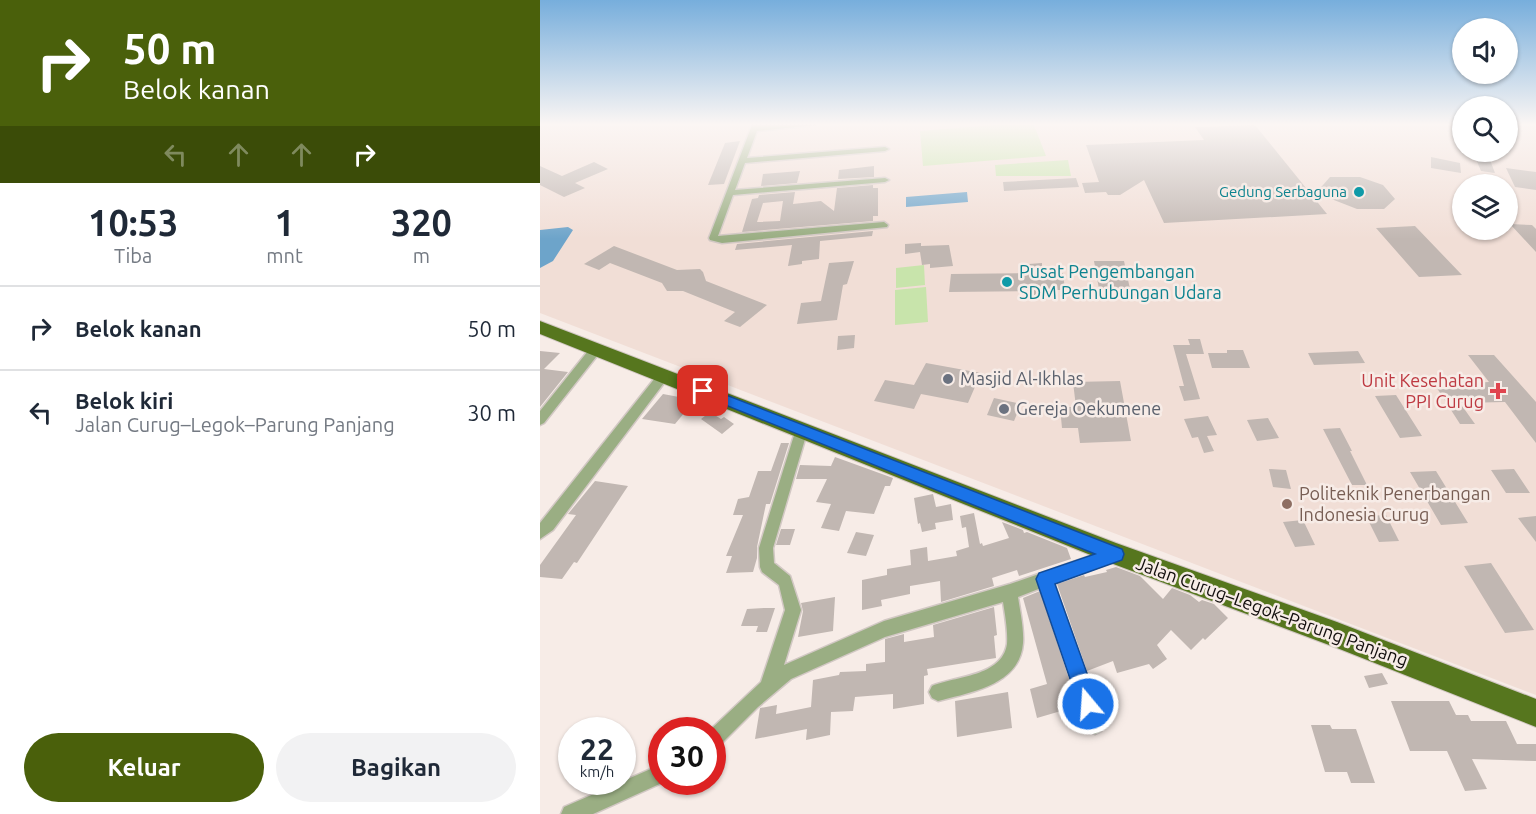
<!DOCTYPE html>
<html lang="id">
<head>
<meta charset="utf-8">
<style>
  :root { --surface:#fff; --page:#f2f2f3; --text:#1f2937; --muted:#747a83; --line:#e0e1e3; --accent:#4a600b }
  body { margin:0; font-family:Ubuntu,sans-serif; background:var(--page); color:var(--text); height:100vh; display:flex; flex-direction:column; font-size:22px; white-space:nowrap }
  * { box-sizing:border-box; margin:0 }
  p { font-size:20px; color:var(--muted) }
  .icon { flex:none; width:33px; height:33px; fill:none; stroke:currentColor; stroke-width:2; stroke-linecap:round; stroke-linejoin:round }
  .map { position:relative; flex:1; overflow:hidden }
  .panel { display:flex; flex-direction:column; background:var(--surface); width:540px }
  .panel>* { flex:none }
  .banner { background:#4a600b; color:#fff; overflow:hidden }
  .controls { position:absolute; left:912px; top:18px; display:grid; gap:12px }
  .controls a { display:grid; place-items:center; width:66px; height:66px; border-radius:50%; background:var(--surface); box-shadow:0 2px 4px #0004; font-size:30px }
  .speed { position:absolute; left:18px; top:717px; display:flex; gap:12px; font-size:30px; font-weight:700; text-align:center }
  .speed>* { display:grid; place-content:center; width:78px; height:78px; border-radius:50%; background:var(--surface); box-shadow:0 2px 4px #0004; line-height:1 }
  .speed small { font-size:15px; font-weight:400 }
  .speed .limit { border:9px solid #d22; background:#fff; color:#111 }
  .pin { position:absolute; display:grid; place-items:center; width:51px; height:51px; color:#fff; margin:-26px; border-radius:12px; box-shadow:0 3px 9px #0006 }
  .me { position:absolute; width:66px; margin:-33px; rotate:342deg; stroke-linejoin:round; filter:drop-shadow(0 0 4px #0008) }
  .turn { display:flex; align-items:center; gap:21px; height:126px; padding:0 24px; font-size:27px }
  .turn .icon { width:78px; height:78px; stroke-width:2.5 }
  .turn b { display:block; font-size:42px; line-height:51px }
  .lanes { display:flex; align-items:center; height:57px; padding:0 24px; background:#0003; justify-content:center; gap:30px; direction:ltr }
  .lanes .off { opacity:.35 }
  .eta { display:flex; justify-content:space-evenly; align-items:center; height:102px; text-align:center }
  .eta b { font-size:36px; font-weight:700; line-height:42px }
  .button { display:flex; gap:12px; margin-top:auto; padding:12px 24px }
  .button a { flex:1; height:69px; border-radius:36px; background:var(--accent); color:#fff; font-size:24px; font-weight:700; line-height:69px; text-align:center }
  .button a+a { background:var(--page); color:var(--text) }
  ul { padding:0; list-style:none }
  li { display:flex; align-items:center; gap:18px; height:84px; padding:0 24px; border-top:2px solid var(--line) }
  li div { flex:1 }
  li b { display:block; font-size:22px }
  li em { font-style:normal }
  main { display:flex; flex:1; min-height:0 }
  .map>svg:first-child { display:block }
</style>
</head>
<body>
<main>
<section class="panel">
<div class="banner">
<div class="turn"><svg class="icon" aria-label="right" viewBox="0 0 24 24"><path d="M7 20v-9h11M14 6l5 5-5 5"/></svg><div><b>50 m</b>Belok kanan</div></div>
<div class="lanes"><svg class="icon off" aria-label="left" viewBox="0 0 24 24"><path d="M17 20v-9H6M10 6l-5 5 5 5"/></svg><svg class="icon off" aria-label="ahead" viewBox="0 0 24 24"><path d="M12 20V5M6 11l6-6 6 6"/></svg><svg class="icon off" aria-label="ahead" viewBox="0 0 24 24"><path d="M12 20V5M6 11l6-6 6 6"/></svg><svg class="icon" aria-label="right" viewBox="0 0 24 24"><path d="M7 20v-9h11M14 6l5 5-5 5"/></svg></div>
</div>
<div class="eta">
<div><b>10:53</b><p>Tiba</p></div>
<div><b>1</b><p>mnt</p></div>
<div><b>320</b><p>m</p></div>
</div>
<ul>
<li><svg class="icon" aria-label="right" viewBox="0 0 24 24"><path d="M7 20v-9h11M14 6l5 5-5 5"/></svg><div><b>Belok kanan</b></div><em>50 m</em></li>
<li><svg class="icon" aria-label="left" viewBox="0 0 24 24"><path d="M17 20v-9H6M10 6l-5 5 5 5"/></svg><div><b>Belok kiri</b><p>Jalan Curug–Legok–Parung Panjang</p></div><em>30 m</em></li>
</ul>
<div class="button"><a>Keluar</a><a>Bagikan</a></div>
</section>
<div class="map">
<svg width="996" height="814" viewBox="0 0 996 814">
  <rect width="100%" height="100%" fill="#f7ece7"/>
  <!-- built -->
  <path fill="#f1ded6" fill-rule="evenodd" d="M0,125H922V152H968V125H996V695L0,313ZM922,184H968V230H922Z"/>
  <!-- green -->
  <path fill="#c8e4ab" d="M454,125H494L506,156L383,166L380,131Z
    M528,160L531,176H456L455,165Z
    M384,265L385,285L356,288V268Z
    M386,287L388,322L355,325V290Z"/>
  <!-- water -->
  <path fill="#6da4ca" d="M427,192L428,202L366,207V197Z
    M28,227L33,230L13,261L0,268V230Z"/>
  <!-- building -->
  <path fill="#c1b7b2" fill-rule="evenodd" d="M715,125L787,214L624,223L604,180L580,195H568L566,192L545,193L542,183L559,182L546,145L664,140L655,127Z
    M200,141L184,184L168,185L185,143Z
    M933,152H947L955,173L941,171Z
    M891,157L920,163L921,173L891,168Z
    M54,162L68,169L35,183L45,188L24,197L0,185V166L22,176Z
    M334,166V177L298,179L299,170Z
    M966,168L996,172V190L975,187Z
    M260,171L257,183L221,186L223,174Z
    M790,177H820L843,185L855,199L844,209H817L776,193Z
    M536,178L539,187L464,191L463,182Z
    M333,185V188H338V216H333V221L202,232L212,199L218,198L219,195L255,192L253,204L281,201L294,211L297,188ZM243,201L240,221L217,222L223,203Z
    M970,224L992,225L996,229V252Z
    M875,226L922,275L879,277L836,228Z
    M333,231L332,236L280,241L279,259L262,261V264L248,266L252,245L195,250L197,244Z
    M381,243V246L409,245L413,266L390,268V264L382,265L380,252L365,254V244Z
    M74,246L137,270L160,269L163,272L166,281L227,305L200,327L184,321L195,312L143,291H127L122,283L70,263L59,270L44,264Z
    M314,261L307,284L303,285L297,320L257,324L261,303L281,301L289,263Z
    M554,261H584L590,289H559Z
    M502,263V273H523L525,290H504V297H490V291L409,292L411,274L490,273L489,264Z
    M315,335L314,348L297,350L298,336Z
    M648,339H660L664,354H646L660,399L644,401L639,386H644L633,345H650Z
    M687,350H703L710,368H672L668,353H687Z
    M0,351L20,353L4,369L28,372L0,407Z
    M818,351L825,363L774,365L768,353Z
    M928,355H954L996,402V443L965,402L920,403L935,424H920L895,385L949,382Z
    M386,363L441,373L428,403L381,394L374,409L334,401L345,380L374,385Z
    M580,381L591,441L540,443L538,428H522L520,407H536L533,382Z
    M123,394L155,400L135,424L102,419Z
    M856,395L882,436L860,438L835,396Z
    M454,398L481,404L474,421L447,415Z
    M170,412L181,419L184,417L194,424L182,434L161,419Z
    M668,416L677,435L667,436L674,451L664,453L658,437L652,438L644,419Z
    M728,418L739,438L717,441L707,420Z
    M800,428L812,451H810L827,485H812L783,429Z
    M241,443H249L230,504H226L217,547V558L213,572L186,573L192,556H186L203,515H193L198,499L209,497L218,471H231Z
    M295,457L353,478L350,486H345L334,514L306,511L299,531L281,528L291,504L276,502L287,479H256L260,465L291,466Z
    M729,469L746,470L751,489L733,487Z
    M974,469L990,493H966L951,470Z
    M896,471L928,523L901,525L870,472Z
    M55,481L88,486L37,563L34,562L22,579L0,577V565L36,515L28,514Z
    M393,494L396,507L411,504L413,520L395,523L396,529L382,532L380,523L378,524L374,498Z
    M434,513L440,544L442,543L443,546L469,538L462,522L483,530L484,533L487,532L527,548L531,559L479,576L477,570L452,578L454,586L401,602L400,581L370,586V594L341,600L342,606L322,610V580L347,575V569L371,565L370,550L387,547L388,561L417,556L416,551L429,547L426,527L422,528L420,516Z
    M846,515L859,541L839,542L826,516Z
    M996,516V542L978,518Z
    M763,520L775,545L755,547L743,522Z
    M241,529H255L250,545H236Z
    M316,532L334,535L326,556L307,553Z
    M951,563L994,630L965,633L924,566Z
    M576,567L600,576L623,599L632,588L650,595L659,602L662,600L674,604L688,618L665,640L663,638L651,650L631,630L617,645L627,659L613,669L609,664L577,673L573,661L547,671L517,584L544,575L545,577L567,572L566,570Z
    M500,591L538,706L497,718L490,689L507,684L483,598Z
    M295,597L293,631L258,637L263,611L261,603Z
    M454,607L457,635L454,636L456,658L387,669L388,675L384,676V704L353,709V694L315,697L313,711L291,712L290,735L266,740L267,729L215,739L220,708L237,705L236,714L271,707L273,680L299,675L300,672L326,671V664L345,662V639L364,634V642L394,637L393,625Z
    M224,608H235L227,632H216L218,626H201L207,609Z
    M842,673L848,684L829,688L824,676Z
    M468,692L472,728L417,737L415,701Z
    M851,701H909L916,715H928L931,721H966L977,744H996V761L932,759L947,789L925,791L907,751H870Z
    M771,725H790L792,729H816L835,783H811L807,772H785Z"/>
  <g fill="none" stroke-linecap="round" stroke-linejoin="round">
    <!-- street casing -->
    <g stroke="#d2c8c4" stroke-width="3">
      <path id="street" d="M212,125H275L217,131L207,158L345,147L349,149L345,151L205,163L195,190L345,178L349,180L345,182L193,195L178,236L344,222L348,225L347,227L182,243L170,240L169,238Z
        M56,345L60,346L61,349L60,352L4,423L0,425V411L52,346Z
        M123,372L129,376L127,379L13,530L0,539V523L119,373Z
        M262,424L266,426L268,429L233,548L234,563L250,576L261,610L244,665L344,621L470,584L576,547L581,549L583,554L581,559L514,583L564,725L561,731L555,734L549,731L501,588L478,597C480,611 484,628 483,643C480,685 431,692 398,701L392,698L389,692L392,686C415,676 462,677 467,644C468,631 465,615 463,602L345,637L251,679L218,707L178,747L172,750V730H170L221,682L245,610L239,585L222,572L220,567L219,548L256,429L258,426Z
        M122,764V782H124L53,814H21L24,807Z"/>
    </g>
    <!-- primary casing -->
    <g stroke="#d2c8c4" stroke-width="2">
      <path id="primary" d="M0,321L576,543L797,622L996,699V727L797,648L568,562L0,334Z"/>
    </g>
    <!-- street -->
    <use href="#street" fill="#9aae83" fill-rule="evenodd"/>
    <!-- primary -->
    <use href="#primary" fill="#56761e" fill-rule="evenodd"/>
  </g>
  <!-- sky -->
  <linearGradient id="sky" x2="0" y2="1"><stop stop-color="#77aedc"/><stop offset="0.52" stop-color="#fbf6f4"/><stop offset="1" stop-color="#fbf6f4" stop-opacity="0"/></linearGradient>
  <rect width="996" height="239" fill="url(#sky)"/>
  <!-- route -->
  <path fill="#1a73e8" stroke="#114b97" stroke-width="1.5" d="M163,386L582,549L584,554L582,560L515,584L558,704L555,711L548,714L541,711L496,579L499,573L555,554L158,394L156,391Z"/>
  <!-- markers -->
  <g fill="#0f9aa8" stroke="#f7ece7" stroke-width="2">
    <circle cx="819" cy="192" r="6"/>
    <circle cx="467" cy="282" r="6"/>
  </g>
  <g fill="#6b7280" stroke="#f7ece7" stroke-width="2">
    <circle cx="408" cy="379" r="6"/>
    <circle cx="464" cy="409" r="6"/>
  </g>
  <path fill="#e0444e" stroke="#f7ece7" stroke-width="2" d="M955 382h6v6h6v6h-6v6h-6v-6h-6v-6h6z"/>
  <circle fill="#8d6e63" stroke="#f7ece7" stroke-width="2" cx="747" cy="504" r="6"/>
  <g text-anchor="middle" stroke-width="5" stroke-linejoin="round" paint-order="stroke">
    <!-- far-culture labels -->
    <g font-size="15" fill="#0d838f" stroke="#f7ece7" text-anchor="end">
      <text x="807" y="197">Gedung Serbaguna</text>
    </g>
    <!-- culture labels -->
    <g font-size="18" fill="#0d838f" stroke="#f7ece7" text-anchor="start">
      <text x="479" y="278">Pusat Pengembangan<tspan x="479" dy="21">SDM Perhubungan Udara</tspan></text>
    </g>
    <!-- worship labels -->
    <g font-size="18" fill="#5b616d" stroke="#f7ece7" text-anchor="start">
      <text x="420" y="385">Masjid Al-Ikhlas</text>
      <text x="476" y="415">Gereja Oekumene</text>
    </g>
    <!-- health labels -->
    <g font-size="18" fill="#be3a42" stroke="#f7ece7" text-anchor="end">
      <text x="944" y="387">Unit Kesehatan<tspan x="944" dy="21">PPI Curug</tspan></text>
    </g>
    <!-- education labels -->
    <g font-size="18" fill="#785e54" stroke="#f7ece7" text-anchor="start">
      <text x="759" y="500">Politeknik Penerbangan<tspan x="759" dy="21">Indonesia Curug</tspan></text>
    </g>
    <!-- street labels -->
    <g font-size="18" fill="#120e0d" stroke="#f7ece7">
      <text transform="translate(732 612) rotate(20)" y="6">Jalan Curug–Legok–Parung Panjang</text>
    </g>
  </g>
</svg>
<div class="controls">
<a><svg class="icon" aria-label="sound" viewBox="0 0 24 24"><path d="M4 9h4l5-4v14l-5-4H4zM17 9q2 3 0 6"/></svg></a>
<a><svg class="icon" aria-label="search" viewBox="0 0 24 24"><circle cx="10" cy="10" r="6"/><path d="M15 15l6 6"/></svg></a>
<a><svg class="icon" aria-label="layers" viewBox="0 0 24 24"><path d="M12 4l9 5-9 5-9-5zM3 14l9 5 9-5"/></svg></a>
</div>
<div class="speed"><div>22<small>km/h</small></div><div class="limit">30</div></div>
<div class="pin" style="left:163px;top:391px;background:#d93025"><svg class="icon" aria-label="arrive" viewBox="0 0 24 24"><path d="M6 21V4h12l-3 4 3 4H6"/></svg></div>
<svg class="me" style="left:548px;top:704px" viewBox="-20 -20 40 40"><circle r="17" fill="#1a73e8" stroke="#fff" stroke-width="3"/><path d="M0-11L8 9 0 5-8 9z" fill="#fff"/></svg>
</div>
</main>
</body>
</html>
